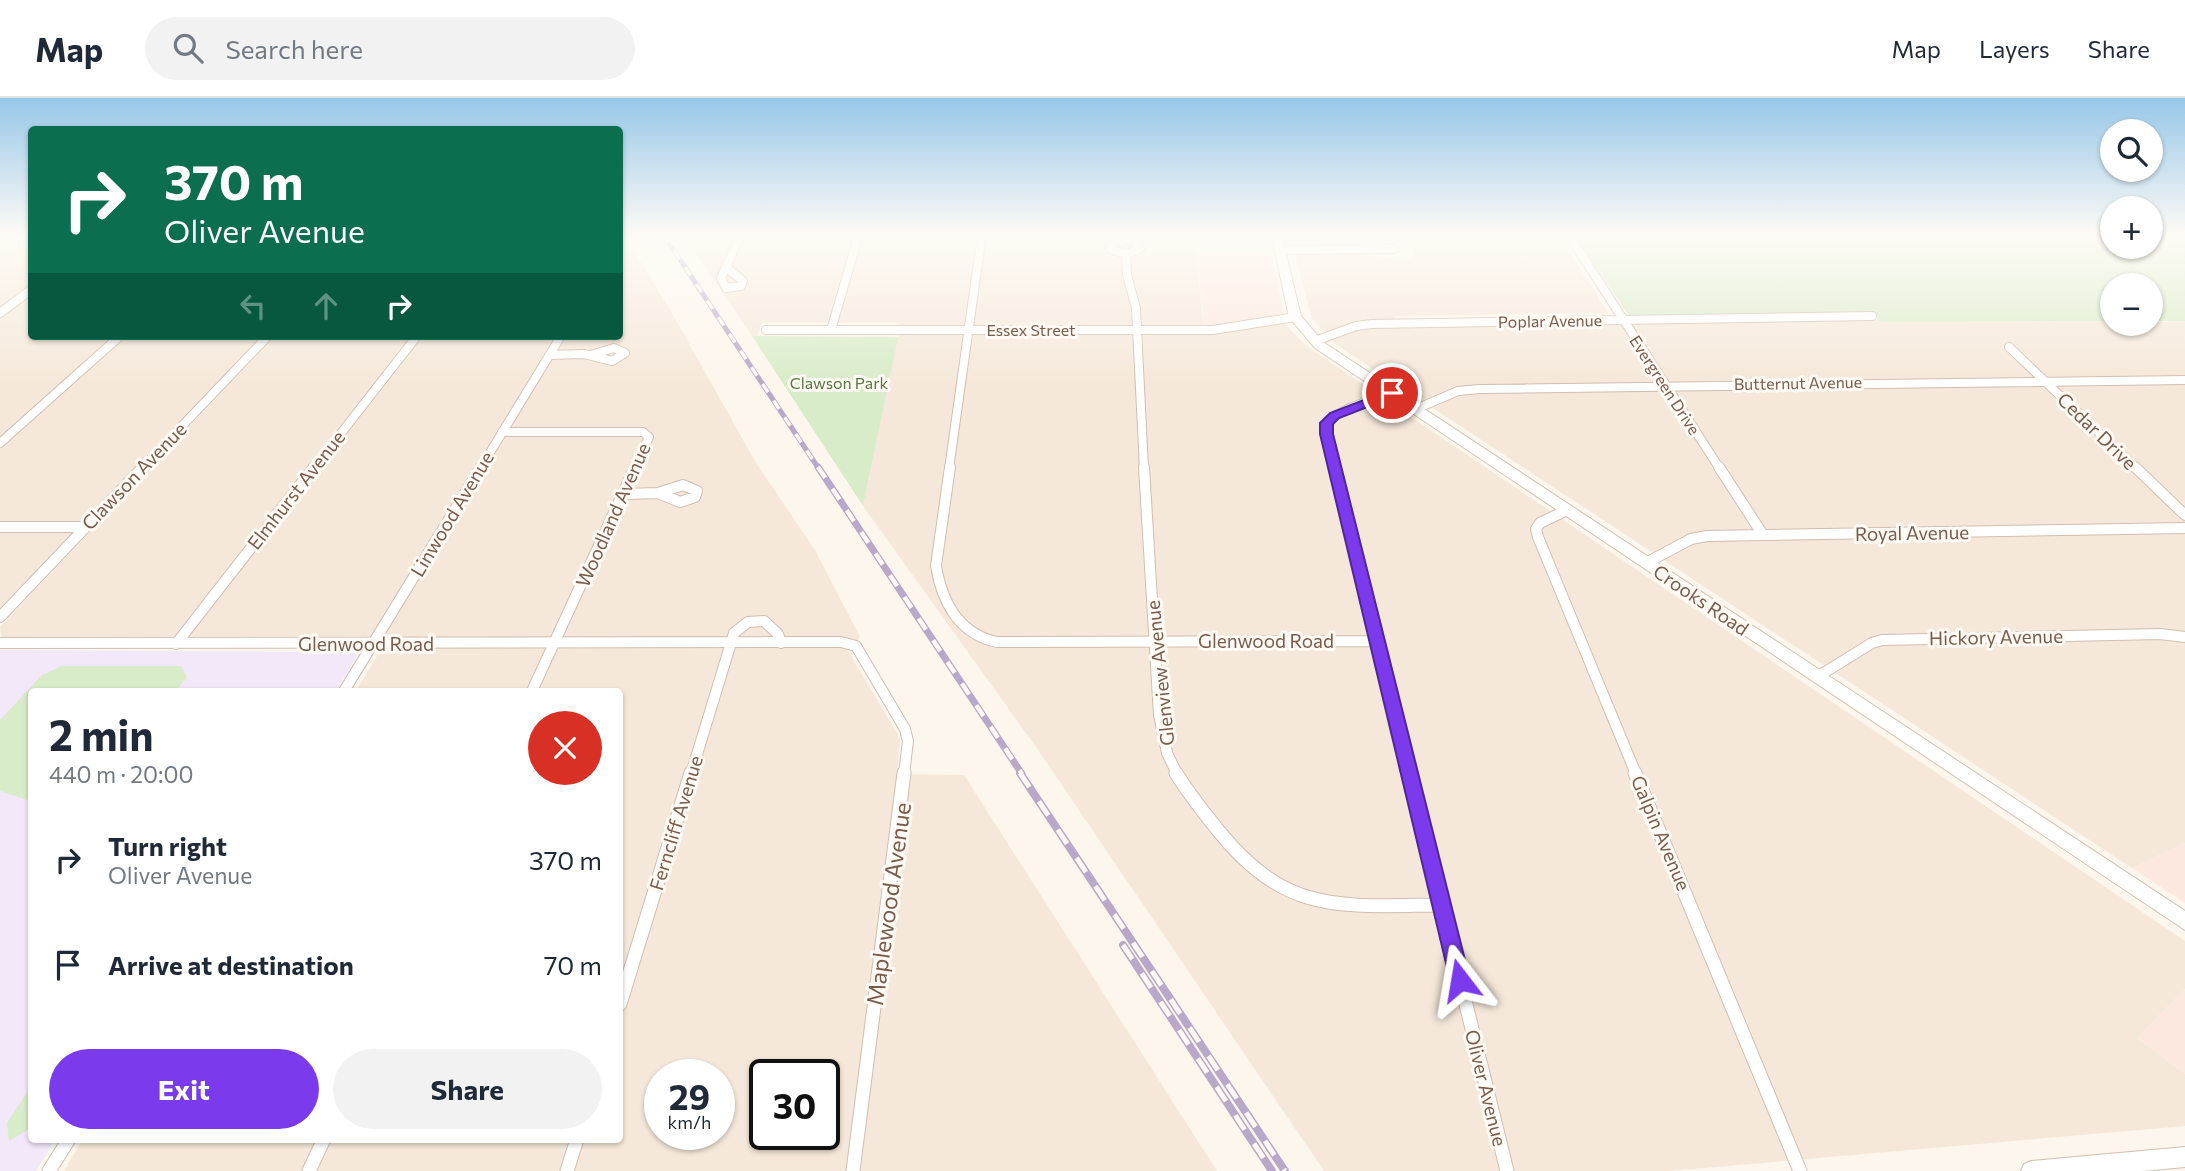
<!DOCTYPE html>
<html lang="en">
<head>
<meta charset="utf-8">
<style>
  :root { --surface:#fff; --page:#f2f2f3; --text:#1f2937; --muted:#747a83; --line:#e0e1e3; --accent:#7c3aed }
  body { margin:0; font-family:Commissioner,sans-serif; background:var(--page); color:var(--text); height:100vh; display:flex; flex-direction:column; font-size:26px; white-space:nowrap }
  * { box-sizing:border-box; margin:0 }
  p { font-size:23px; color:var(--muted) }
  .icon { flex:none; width:38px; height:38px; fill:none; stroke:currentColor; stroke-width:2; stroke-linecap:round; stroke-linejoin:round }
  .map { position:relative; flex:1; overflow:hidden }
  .panel { position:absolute; left:28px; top:590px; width:595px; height:455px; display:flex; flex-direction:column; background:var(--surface); border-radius:7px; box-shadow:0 2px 5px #0004 }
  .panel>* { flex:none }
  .top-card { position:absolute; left:28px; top:28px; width:595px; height:214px; border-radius:7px; box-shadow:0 2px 5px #0004; background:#0b6e4f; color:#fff; overflow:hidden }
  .buttons { position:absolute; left:2100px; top:21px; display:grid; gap:14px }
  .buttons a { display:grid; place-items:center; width:63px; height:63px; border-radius:50%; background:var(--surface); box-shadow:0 2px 5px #0004; font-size:35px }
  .speed { position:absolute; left:644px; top:961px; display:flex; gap:14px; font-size:35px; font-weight:700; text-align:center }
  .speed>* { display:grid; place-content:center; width:91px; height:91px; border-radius:50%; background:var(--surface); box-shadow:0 2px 5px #0004; line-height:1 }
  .speed small { font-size:18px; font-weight:400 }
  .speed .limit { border:4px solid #111; border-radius:10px; background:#fff; color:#111 }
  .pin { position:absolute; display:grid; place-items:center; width:60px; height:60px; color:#fff; margin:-30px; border:4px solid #fff; border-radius:50%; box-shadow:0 2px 7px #0007 }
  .me { position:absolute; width:77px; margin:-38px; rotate:346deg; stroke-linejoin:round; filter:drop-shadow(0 0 5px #0008) }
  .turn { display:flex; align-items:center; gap:24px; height:147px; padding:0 21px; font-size:32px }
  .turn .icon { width:91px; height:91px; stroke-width:2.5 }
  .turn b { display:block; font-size:49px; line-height:60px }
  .lanes { display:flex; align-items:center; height:66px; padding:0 21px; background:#0003; justify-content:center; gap:35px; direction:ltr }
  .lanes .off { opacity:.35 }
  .round { display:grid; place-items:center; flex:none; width:74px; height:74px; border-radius:37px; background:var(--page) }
  .headline { display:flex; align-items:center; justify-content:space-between; height:119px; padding:0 21px }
  h1 { font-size:42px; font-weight:700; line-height:52px }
  .action { display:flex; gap:14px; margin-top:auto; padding:14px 21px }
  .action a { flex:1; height:80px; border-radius:42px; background:var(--accent); color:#fff; font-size:28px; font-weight:700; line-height:80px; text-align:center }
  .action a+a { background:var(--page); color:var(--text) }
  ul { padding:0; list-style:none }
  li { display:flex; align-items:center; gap:21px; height:105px; padding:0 21px }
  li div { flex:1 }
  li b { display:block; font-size:26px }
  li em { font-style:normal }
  header { display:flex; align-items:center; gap:42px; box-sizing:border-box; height:98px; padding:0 35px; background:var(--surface); border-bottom:2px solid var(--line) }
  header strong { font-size:33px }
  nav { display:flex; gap:38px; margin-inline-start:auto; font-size:24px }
  .search { width:490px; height:63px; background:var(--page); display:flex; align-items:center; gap:18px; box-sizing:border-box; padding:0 24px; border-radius:38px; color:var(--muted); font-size:26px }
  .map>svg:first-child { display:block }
</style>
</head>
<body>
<header>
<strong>Map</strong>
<div class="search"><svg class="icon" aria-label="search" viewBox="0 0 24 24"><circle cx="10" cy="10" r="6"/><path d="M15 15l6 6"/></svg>Search here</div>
<nav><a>Map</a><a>Layers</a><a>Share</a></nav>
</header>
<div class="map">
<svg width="2185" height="1073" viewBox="0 0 2185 1073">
  <rect width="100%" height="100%" fill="#fdf6ec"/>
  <!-- residential -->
  <path fill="#f5e8da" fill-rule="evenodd" d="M0,136H31L32,238H262L0,510Z
    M620,136H624L673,217L756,365L815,452L860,539L848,553L897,635L900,643L897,676L964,677L1217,1073H64L83,1041H620V593H356L389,538L2,539L0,529L275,238H620ZM660,976H719V1036H660ZM765,976H824V1036H765Z
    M683,136H1193L1205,235L1229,234L1284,225L1305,247L1392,306L2185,843V891L2137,940L2185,976V1028L1670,1073H1324L1036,649L863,408L900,225H762L757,238H752Z
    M1355,136H1558L1608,215L1394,218L1398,228L1878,221L1882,224L2112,223V226L2185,223V745L2132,770L1334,245L1312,221L1295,157L1368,156L1399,162L1410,160L1415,153L1411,147L1395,142L1367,148L1358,145Z"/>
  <!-- commercial -->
  <path fill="#fde8e0" d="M1290,136H1355L1358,145L1293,146Z
    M1196,154H1271L1284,216L1225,228H1205Z
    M2185,745V805L2132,770Z
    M2185,891V976L2137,940Z"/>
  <!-- education -->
  <path fill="#f3e8fa" d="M0,552L359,554L336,593H32V1041H56L36,1073H0Z"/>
  <!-- green -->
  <path fill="#d8ecc9" d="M1574,136H2112V149H2151V136H2185V223H2151V187H2112V223L1881,224L1871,214L1629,218Z
    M752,238L898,239L863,408Z
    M62,568H181L187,579L176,593H32L30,703L0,693V622L42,577Z
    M31,988V1030L9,1043L7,1025Z"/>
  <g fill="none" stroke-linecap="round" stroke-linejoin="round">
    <!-- minor-far2 casing -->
    <g stroke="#d1beb0" stroke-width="10">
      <path id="minor-far2" d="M1568,136L1720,371
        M1125,142L1136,144L1140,151L1126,156L1110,151L1114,144Z
        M1279,152L1394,151
        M1126,156L1127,177L1136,210L1144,371
        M727,170L743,183L741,188L726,190L721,180L741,136
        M0,215L32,191
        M766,232H1213L1295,219
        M831,232L859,136
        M1315,243L1356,228L1372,226L1872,218
        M2009,249L2137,371
        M549,257L584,256L612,263L625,255L614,250L591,257
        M1416,311L1458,293L1480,291L2185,282
        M502,334H643L649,339L634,371
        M0,345L120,238
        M141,371L268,238
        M313,371L417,238
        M480,371L561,238
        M949,371L982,136
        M1335,371C1332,359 1323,339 1327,327C1331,313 1378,300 1392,295"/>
    </g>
    <!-- minor-far1 casing -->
    <g stroke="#d1beb0" stroke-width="12">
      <path id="minor-far1" d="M950,369L936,468C942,504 959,536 997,544L1376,543
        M1144,369L1159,617L1167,655L1177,676
        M1334,369L1410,676
        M1719,369L1763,437
        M2135,369L2185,417
        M683,387L697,393L695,399L680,404L658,395Z
        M623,396L658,395
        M1567,412L1540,425L1536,431L1538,439L1636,676
        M0,429H85
        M1646,465L1691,441L1707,438L2185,430
        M0,519L143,369
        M0,545L841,544L856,548L905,631L908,643L904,676
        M176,546L314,369
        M1817,579L1872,545L1882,542L2160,536L2185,539
        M344,593L481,369
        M532,593L635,369
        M691,676L734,535L748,524L764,523L778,536L781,545"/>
    </g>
    <!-- minor casing -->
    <g stroke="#d1beb0" stroke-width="15">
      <path id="minor" d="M1176,675C1188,695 1202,712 1217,731C1286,817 1339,808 1441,807
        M1409,675L1507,1073
        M1635,675L1800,1073
        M620,906L691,675
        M49,1073L69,1041
        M309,1073L324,1041
        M567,1073L577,1041
        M853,1073L904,675"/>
    </g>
    <!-- tertiary casing -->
    <g stroke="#d1beb0" stroke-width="2">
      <path id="tertiary" d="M2185,1049V1069L2143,1073H2021L2024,1066L2031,1063Z"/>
    </g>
    <!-- secondary casing -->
    <g stroke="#d6c0b0" stroke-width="2">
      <path id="secondary" d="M1271,136H1281L1301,218L1323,244L2185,813V832L1315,250L1289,219Z"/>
    </g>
    <!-- minor-far2 -->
    <use href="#minor-far2" stroke="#fff" stroke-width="8"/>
    <!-- minor-far1 -->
    <use href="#minor-far1" stroke="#fff" stroke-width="10"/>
    <!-- minor -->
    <use href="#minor" stroke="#fff" stroke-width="13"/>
    <!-- tertiary -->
    <use href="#tertiary" fill="#fff" fill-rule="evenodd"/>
    <!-- secondary -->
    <use href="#secondary" fill="#fff" fill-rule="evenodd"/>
    <!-- rail-far2 casing -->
    <g stroke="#b9a8c9" stroke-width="5">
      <path id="rail-far2" d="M663,136L819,371"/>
    </g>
    <!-- rail-far1 casing -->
    <g stroke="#b9a8c9" stroke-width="7">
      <path id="rail-far1" d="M818,369L1022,676"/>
    </g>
    <!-- rail casing -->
    <g stroke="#b9a8c9" stroke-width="8">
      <path id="rail" d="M1020,675L1285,1073
        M1123,847L1272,1073"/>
    </g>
    <!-- rail-far2 -->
    <use href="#rail-far2" stroke="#fffaf3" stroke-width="3.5" stroke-dasharray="10" stroke-linecap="butt"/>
    <!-- rail-far1 -->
    <use href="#rail-far1" stroke="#fffaf3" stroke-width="4.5" stroke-dasharray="13" stroke-linecap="butt"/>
    <!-- rail -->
    <use href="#rail" stroke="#fffaf3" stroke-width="5" stroke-dasharray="17" stroke-linecap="butt"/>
  </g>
  <!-- sky -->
  <linearGradient id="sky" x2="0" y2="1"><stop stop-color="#97c7e8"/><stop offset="0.48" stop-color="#fefbf6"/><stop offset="1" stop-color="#fefbf6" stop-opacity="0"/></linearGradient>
  <rect width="2185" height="286" fill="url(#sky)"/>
  <!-- route -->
  <path fill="#7c3aed" stroke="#51269a" stroke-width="2" d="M1392,291L1398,295L1396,298L1339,320L1333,326V336L1470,882L1467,889L1460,892L1453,889L1450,882L1320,336V325L1330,315Z"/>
  <g text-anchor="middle" stroke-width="6" stroke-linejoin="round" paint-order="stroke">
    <!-- far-street labels -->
    <g font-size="16" fill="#7a5c4d" stroke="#fffaf3">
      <text transform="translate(1550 223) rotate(-1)" y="6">Poplar Avenue</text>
      <text x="1031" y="238">Essex Street</text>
      <text transform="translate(1798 285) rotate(-1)" y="6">Butternut Avenue</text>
      <text transform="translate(1665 287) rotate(57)" y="6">Evergreen Drive</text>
    </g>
    <!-- far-park labels -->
    <g font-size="16" fill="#537a41" stroke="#fffaf3">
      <text x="839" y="291">Clawson Park</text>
    </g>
    <!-- street labels -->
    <g font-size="19" fill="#7a5c4d" stroke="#fffaf3">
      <text transform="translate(2097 333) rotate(44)" y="7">Cedar Drive</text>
      <text transform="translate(134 378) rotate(-46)" y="7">Clawson Avenue</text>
      <text transform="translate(296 392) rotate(-52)" y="7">Elmhurst Avenue</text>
      <text transform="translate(452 416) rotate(-59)" y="7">Linwood Avenue</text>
      <text transform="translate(613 417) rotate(-66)" y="7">Woodland Avenue</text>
      <text transform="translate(1912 435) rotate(-1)" y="7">Royal Avenue</text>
      <text transform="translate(1701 502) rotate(34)" y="7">Crooks Road</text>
      <text transform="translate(1996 539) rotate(-1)" y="7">Hickory Avenue</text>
      <text x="1266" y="550">Glenwood Road</text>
      <text x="366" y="553">Glenwood Road</text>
      <text transform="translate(1160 575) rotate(-96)" y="7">Glenview Avenue</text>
      <text transform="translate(676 725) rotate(-73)" y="7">Ferncliff Avenue</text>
      <text transform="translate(1661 735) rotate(67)" y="7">Galpin Avenue</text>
      <text transform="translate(1486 990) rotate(76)" y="7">Oliver Avenue</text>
    </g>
    <!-- near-street labels -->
    <g font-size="23" fill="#7a5c4d" stroke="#fffaf3">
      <text transform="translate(889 806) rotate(-82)" y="8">Maplewood Avenue</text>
    </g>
  </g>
</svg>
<div class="buttons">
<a><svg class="icon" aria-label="search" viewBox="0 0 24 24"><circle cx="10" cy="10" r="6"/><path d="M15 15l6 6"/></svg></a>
<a>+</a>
<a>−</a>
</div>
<div class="speed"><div>29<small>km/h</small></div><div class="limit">30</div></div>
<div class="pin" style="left:1392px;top:295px;background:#d93025"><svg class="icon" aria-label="arrive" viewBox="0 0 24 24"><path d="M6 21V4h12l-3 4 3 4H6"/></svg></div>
<svg class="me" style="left:1460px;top:882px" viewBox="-20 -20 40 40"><path d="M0-17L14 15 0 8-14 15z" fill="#7c3aed" stroke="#fff" stroke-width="4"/></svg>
<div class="top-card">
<div class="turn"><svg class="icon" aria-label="right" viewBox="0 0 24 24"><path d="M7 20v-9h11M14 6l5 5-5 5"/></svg><div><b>370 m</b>Oliver Avenue</div></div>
<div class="lanes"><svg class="icon off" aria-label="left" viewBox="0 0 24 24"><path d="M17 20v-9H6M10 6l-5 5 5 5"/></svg><svg class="icon off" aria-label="ahead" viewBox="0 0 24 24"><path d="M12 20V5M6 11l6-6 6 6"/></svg><svg class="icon" aria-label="right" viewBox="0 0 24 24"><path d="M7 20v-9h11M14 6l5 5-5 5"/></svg></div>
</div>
<section class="panel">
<div class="headline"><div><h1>2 min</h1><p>440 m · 20:00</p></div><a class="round" style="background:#d93025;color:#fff"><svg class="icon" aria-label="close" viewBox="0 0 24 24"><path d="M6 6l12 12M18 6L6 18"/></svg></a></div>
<ul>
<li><svg class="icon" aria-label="right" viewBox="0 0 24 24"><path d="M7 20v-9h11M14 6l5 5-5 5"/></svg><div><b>Turn right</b><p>Oliver Avenue</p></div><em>370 m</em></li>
<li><svg class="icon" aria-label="arrive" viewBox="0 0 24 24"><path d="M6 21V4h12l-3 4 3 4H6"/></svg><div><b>Arrive at destination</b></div><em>70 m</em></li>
</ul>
<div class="action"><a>Exit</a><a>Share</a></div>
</section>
</div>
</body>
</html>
